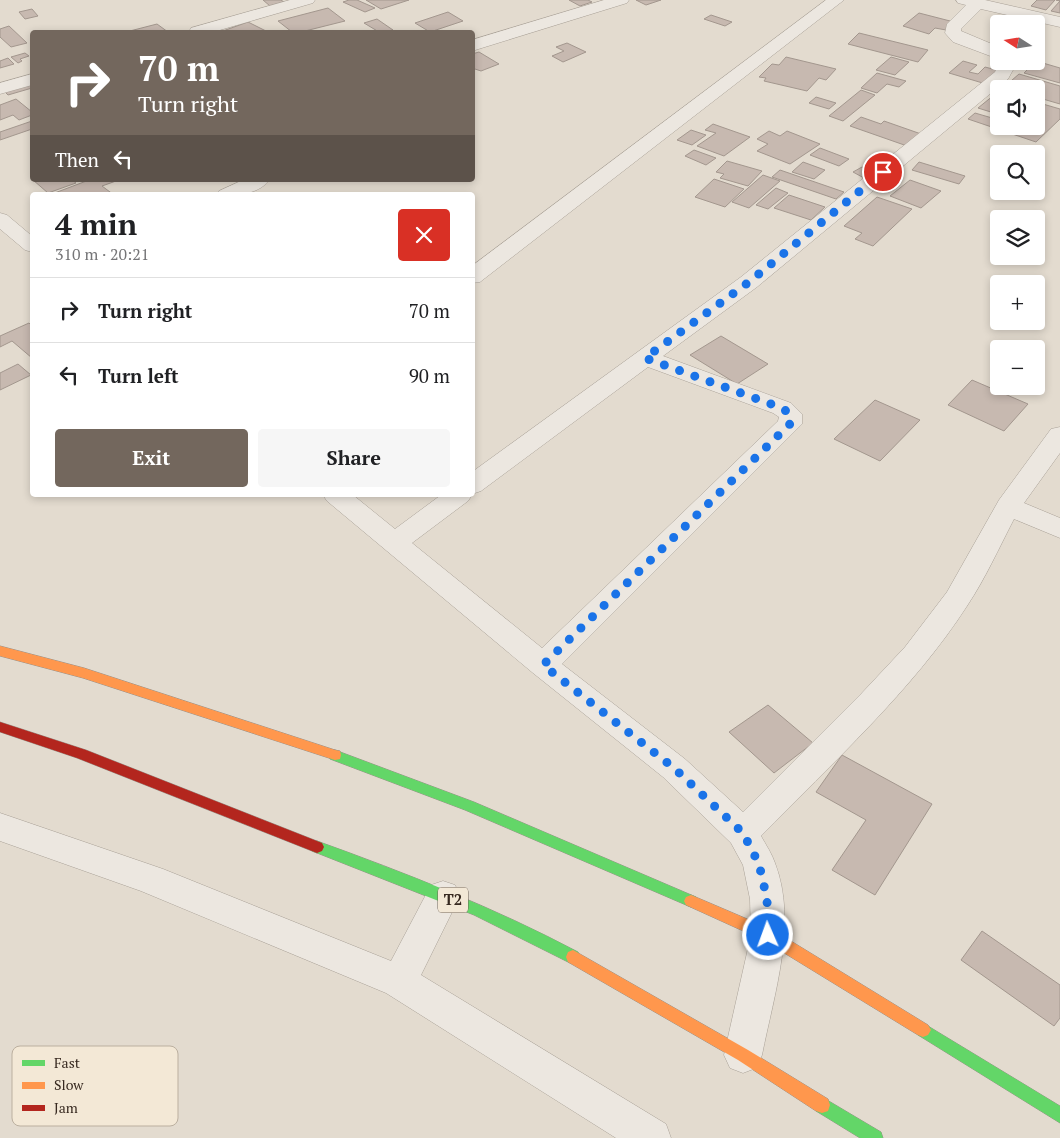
<!DOCTYPE html>
<html lang="en">
<head>
<meta charset="utf-8">
<style>
  :root { --surface:#fff; --page:#f6f6f6; --text:#202124; --muted:#757577; --line:#e0e0e0; --accent:#73675d }
  body { margin:0; font-family:"PT Serif",serif; background:var(--page); color:var(--text); height:100vh; display:flex; flex-direction:column; font-size:19px; white-space:nowrap }
  * { box-sizing:border-box; margin:0 }
  p { font-size:16px; color:var(--muted) }
  .icon { flex:none; width:28px; height:28px; fill:none; stroke:currentColor; stroke-width:2; stroke-linecap:round; stroke-linejoin:round }
  .map { position:relative; flex:1; overflow:hidden }
  .panel { position:absolute; left:30px; top:192px; width:445px; height:305px; display:flex; flex-direction:column; background:var(--surface); border-radius:5px; box-shadow:0 2px 8px #0003 }
  .panel>* { flex:none }
  .guide { position:absolute; left:30px; top:30px; width:445px; height:152px; border-radius:5px; box-shadow:0 2px 8px #0003; background:#73675d; color:#fff; overflow:hidden }
  .needle { width:32px; rotate:282deg }
  .tools { position:absolute; left:990px; top:15px; display:grid; gap:10px }
  .tools a { display:grid; place-items:center; width:55px; height:55px; border-radius:5px; background:var(--surface); box-shadow:0 2px 8px #0003; font-size:25px }
  .pin { position:absolute; display:grid; place-items:center; width:42px; height:42px; color:#fff; margin:-21px; border:2px solid #fff; border-radius:50%; box-shadow:0 1px 5px #0007 }
  .me { position:absolute; width:55px; margin:-28px; rotate:358deg; stroke-linejoin:round; filter:drop-shadow(0 0 4px #0008) }
  .turn { display:flex; align-items:center; gap:18px; height:105px; padding:0 25px; font-size:22px }
  .turn .icon { width:65px; height:65px; stroke-width:2.5 }
  .turn b { display:block; font-size:35px; line-height:42px }
  .then { display:flex; align-items:center; height:48px; padding:0 25px; background:#0003; gap:10px; font-size:19px }
  .round { display:grid; place-items:center; flex:none; width:52px; height:52px; border-radius:5px; background:var(--page) }
  .head { display:flex; align-items:center; justify-content:space-between; height:85px; padding:0 25px }
  h1 { font-size:30px; font-weight:700; line-height:38px }
  .button { display:flex; gap:10px; margin-top:auto; padding:10px 25px }
  .button a { flex:1; height:58px; border-radius:5px; background:var(--accent); color:#fff; font-size:20px; font-weight:700; line-height:58px; text-align:center }
  .button a+a { background:var(--page); color:var(--text) }
  ul { padding:0; list-style:none }
  li { display:flex; align-items:center; gap:15px; height:65px; padding:0 25px; border-top:1px solid var(--line) }
  li div { flex:1 }
  li b { display:block; font-size:19px }
  li em { font-style:normal }
  .map>svg:first-child { display:block }
</style>
</head>
<body>
<div class="map">
<svg width="1060" height="1138" viewBox="0 0 1060 1138">
  <rect width="100%" height="100%" fill="#e3dbcf"/>
  <!-- building -->
  <path fill="#c7b9b0" stroke="#a3978e" d="M263,0H281L284,2L270,6Z
    M349,0H357L375,8L365,12L343,2Z
    M366,0H409L381,9Z
    M569,0H588L592,2L580,6Z
    M636,0H661L646,5Z
    M1037,0H1055L1046,10L1031,6Z
    M1056,0H1060V13L1051,11L1060,1Z
    M328,8L345,21L301,32H292L278,21Z
    M32,9L38,16L25,19L19,12Z
    M448,12L463,21L430,32L415,23Z
    M919,13L954,22L946,30L935,28L929,34L903,26Z
    M711,15L732,22L725,26L704,19Z
    M377,19L393,30L379,32L364,23Z
    M248,22L268,32H220Z
    M157,24L168,32H126Z
    M9,26L27,43L11,47L0,37V29Z
    M859,33L928,50L918,62L848,44Z
    M567,43L586,52L563,62L552,56L564,51L556,47Z
    M479,52L499,64L481,71L472,68V54Z
    M25,53L29,56L20,59L22,61L18,63L11,57Z
    M786,57L836,69L826,80L819,78L807,91L764,81L766,78L759,77L772,64L779,65Z
    M891,57L909,62L895,75L876,70Z
    M8,58L14,64L0,68V61Z
    M963,61L977,65L969,72L978,74L985,67L1000,71L986,84L949,73Z
    M1036,61L1060,68V83L1024,73Z
    M877,73L906,81L899,87L887,84L877,93L861,88Z
    M1019,74L1060,86V104L1036,97V89L1004,87Z
    M32,80V88L8,95L2,89Z
    M861,90L875,95L843,121L829,116Z
    M999,91V109L994,113L978,108Z
    M816,97L836,103L829,109L809,103Z
    M16,99L32,112V115L19,120L13,115L0,120V105Z
    M1036,102L1060,109V119L1036,142L968,119L975,113L999,120V126H1036Z
    M861,117L881,124L884,121L924,135L910,147L850,126Z
    M32,121V129L0,140V132Z
    M713,124L750,137L724,156L697,146L716,133L705,130Z
    M691,130L706,135L692,145L677,140Z
    M769,131L780,136L787,131L820,144L790,164L757,151L768,144L757,139Z
    M820,148L849,159L839,166L810,155Z
    M694,150L716,158L706,165L685,156Z
    M727,161L762,171L748,186L720,178L724,174L716,172Z
    M803,162L825,170L814,179L792,172Z
    M919,162L965,176L959,184L912,170Z
    M862,167L873,172L864,178L853,172Z
    M780,170L844,192L836,199L772,177Z
    M763,175L780,181L749,208L732,202Z
    M714,179L744,189L725,207L695,197Z
    M33,180H72L76,183L48,193Z
    M89,180H115L116,181L102,186L114,195L52,194Z
    M910,180L941,191L921,208L890,196Z
    M776,188L788,193L768,209L756,205Z
    M789,195L825,207L811,220L774,208Z
    M877,197L912,209L873,246L855,239L862,233L844,226Z
    M29,323L32,326V358L12,341L0,347V336Z
    M721,336L768,364L737,384L690,355Z
    M18,364L31,375L0,390V373Z
    M972,380L1028,404L1004,431L948,405Z
    M875,400L920,420L880,461L834,439Z
    M768,705L813,743L774,773L729,732Z
    M842,755L932,804L875,895L832,870L866,820L816,792Z
    M982,931L1060,985V1018L1054,1026L961,960Z"/>
  <g fill="none" stroke-linecap="round" stroke-linejoin="round">
    <!-- street casing -->
    <g stroke="#a9a197" stroke-width="1">
      <path id="street" d="M290,0H315L313,3L213,32H189L191,28Z
        M604,0H629L627,3L472,51V40Z
        M826,0H844L480,282L472,283V266Z
        M956,0H985L1060,17V27L981,9L961,29V31L999,47V58L993,57L953,42L945,33L947,24L966,5L958,3Z
        M1000,61H1018L1008,79L757,287L663,356L791,403L802,414V424L562,664L685,759L743,812L861,694L905,647L947,592L999,500L1051,429L1060,427V453L1024,503L1060,518V538L1014,519C999,548 985,579 967,606C913,690 831,764 761,836C766,845 772,854 775,863C798,923 774,994 762,1055L756,1068L743,1073L730,1068L724,1055L751,935L750,899L743,865L731,843L663,777L533,673L327,501L323,495H353L395,529L441,495H472L468,501L412,543L542,648L778,421L779,417L773,413L648,367L481,491L472,494V472L741,277L995,72Z
        M32,74V85L0,94V83Z
        M243,180H269C258,196 233,195 216,195L219,191Z
        M0,213L7,215L32,236V252L25,250L0,229Z
        M0,813L163,869L391,961L431,885L443,881L455,885L460,896L421,975L666,1124L671,1138H616L386,993L141,891L0,841Z"/>
    </g>
    <!-- fast casing -->
    <g stroke="#989088" stroke-width="1">
      <path id="fast" d="M335,750L474,802L696,897L698,901L696,905L691,907L686,905L465,810L330,759L329,755L330,751Z
        M317,841C406,873 495,908 578,952L580,957L578,962L573,964L568,962L474,915L312,851L310,847L312,843Z
        M923,1023L1060,1106V1123L918,1035L915,1030L918,1025Z
        M822,1097L881,1132L883,1138H860L816,1111L814,1105L816,1099Z"/>
    </g>
    <!-- slow casing -->
    <g stroke="#989088" stroke-width="1">
      <path id="slow" d="M0,646L84,668L335,750L340,751L341,755L340,759L335,760L83,678L0,656Z
        M691,895L773,930L928,1025L931,1030L928,1035L923,1037L918,1035L763,940L686,905L684,901L686,897Z
        M573,950L748,1050L828,1099L830,1105L828,1111L822,1113L816,1111L738,1060L568,962L566,957L568,952Z"/>
    </g>
    <!-- jam casing -->
    <g stroke="#989088" stroke-width="1">
      <path id="jam" d="M0,722L86,750L322,843L324,847L322,851L317,853L77,758L0,732Z"/>
    </g>
    <!-- street -->
    <use href="#street" fill="#ece7e0" fill-rule="evenodd"/>
    <!-- fast -->
    <use href="#fast" fill="#63d668" fill-rule="evenodd"/>
    <!-- slow -->
    <use href="#slow" fill="#ff974d" fill-rule="evenodd"/>
    <!-- jam -->
    <use href="#jam" fill="#b3261e" fill-rule="evenodd"/>
  </g>
  <g fill="none" stroke-linecap="round" stroke-linejoin="round">
    <!-- route -->
    <path stroke="#1a73e8" stroke-width="9" stroke-dasharray="0 16.2" d="M768,935L767,899L759,864L743,833L674,768L543,665L790,424V414L782,408L645,358L749,282L883,172"/>
  </g>
  <g text-anchor="middle" stroke-width="4.5" stroke-linejoin="round" paint-order="stroke">
    <!-- shield labels -->
    <rect fill="#f3e8d6" stroke="#6f6257" stroke-width="1" x="438" y="887.5" width="30" height="25" rx="4"/>
    <g font-size="15" font-weight="bold" fill="#372920">
      <text x="453" y="905">T2</text>
    </g>
  </g>
  <!-- legend -->
  <rect x="12" y="1046" width="166" height="80" rx="8" fill="#f3e8d6" stroke="#bbaf9f" stroke-width="1"/>
  <rect x="22" y="1060" width="23" height="6" fill="#63d668"/>
  <rect x="22" y="1082" width="23" height="7" fill="#ff974d"/>
  <rect x="22" y="1105" width="23" height="6" fill="#b3261e"/>
  <g font-size="14" fill="#372920">
    <text x="54" y="1068">Fast</text>
    <text x="54" y="1090">Slow</text>
    <text x="54" y="1113">Jam</text>
  </g>
</svg>
<div class="tools">
<a><svg class="needle" viewBox="-14 -14 28 28"><path d="M0-13l5 13h-10z" fill="#e53935"/><path d="M0 13l5-13h-10z" fill="#757577"/></svg></a>
<a><svg class="icon" aria-label="sound" viewBox="0 0 24 24"><path d="M4 9h4l5-4v14l-5-4H4zM17 9q2 3 0 6"/></svg></a>
<a><svg class="icon" aria-label="search" viewBox="0 0 24 24"><circle cx="10" cy="10" r="6"/><path d="M15 15l6 6"/></svg></a>
<a><svg class="icon" aria-label="layers" viewBox="0 0 24 24"><path d="M12 4l9 5-9 5-9-5zM3 14l9 5 9-5"/></svg></a>
<a>+</a>
<a>−</a>
</div>
<div class="pin" style="left:883px;top:172px;background:#d93025"><svg class="icon" aria-label="arrive" viewBox="0 0 24 24"><path d="M6 21V4h12l-3 4 3 4H6"/></svg></div>
<svg class="me" style="left:768px;top:935px" viewBox="-20 -20 40 40"><circle r="17" fill="#1a73e8" stroke="#fff" stroke-width="3"/><path d="M0-11L8 9 0 5-8 9z" fill="#fff"/></svg>
<div class="guide">
<div class="turn"><svg class="icon" aria-label="right" viewBox="0 0 24 24"><path d="M7 20v-9h11M14 6l5 5-5 5"/></svg><div><b>70 m</b>Turn right</div></div>
<div class="then">Then<svg class="icon" aria-label="left" viewBox="0 0 24 24"><path d="M17 20v-9H6M10 6l-5 5 5 5"/></svg></div>
</div>
<section class="panel">
<div class="head"><div><h1>4 min</h1><p>310 m · 20:21</p></div><a class="round" style="background:#d93025;color:#fff"><svg class="icon" aria-label="close" viewBox="0 0 24 24"><path d="M6 6l12 12M18 6L6 18"/></svg></a></div>
<ul>
<li><svg class="icon" aria-label="right" viewBox="0 0 24 24"><path d="M7 20v-9h11M14 6l5 5-5 5"/></svg><div><b>Turn right</b></div><em>70 m</em></li>
<li><svg class="icon" aria-label="left" viewBox="0 0 24 24"><path d="M17 20v-9H6M10 6l-5 5 5 5"/></svg><div><b>Turn left</b></div><em>90 m</em></li>
</ul>
<div class="button"><a>Exit</a><a>Share</a></div>
</section>
</div>
</body>
</html>
